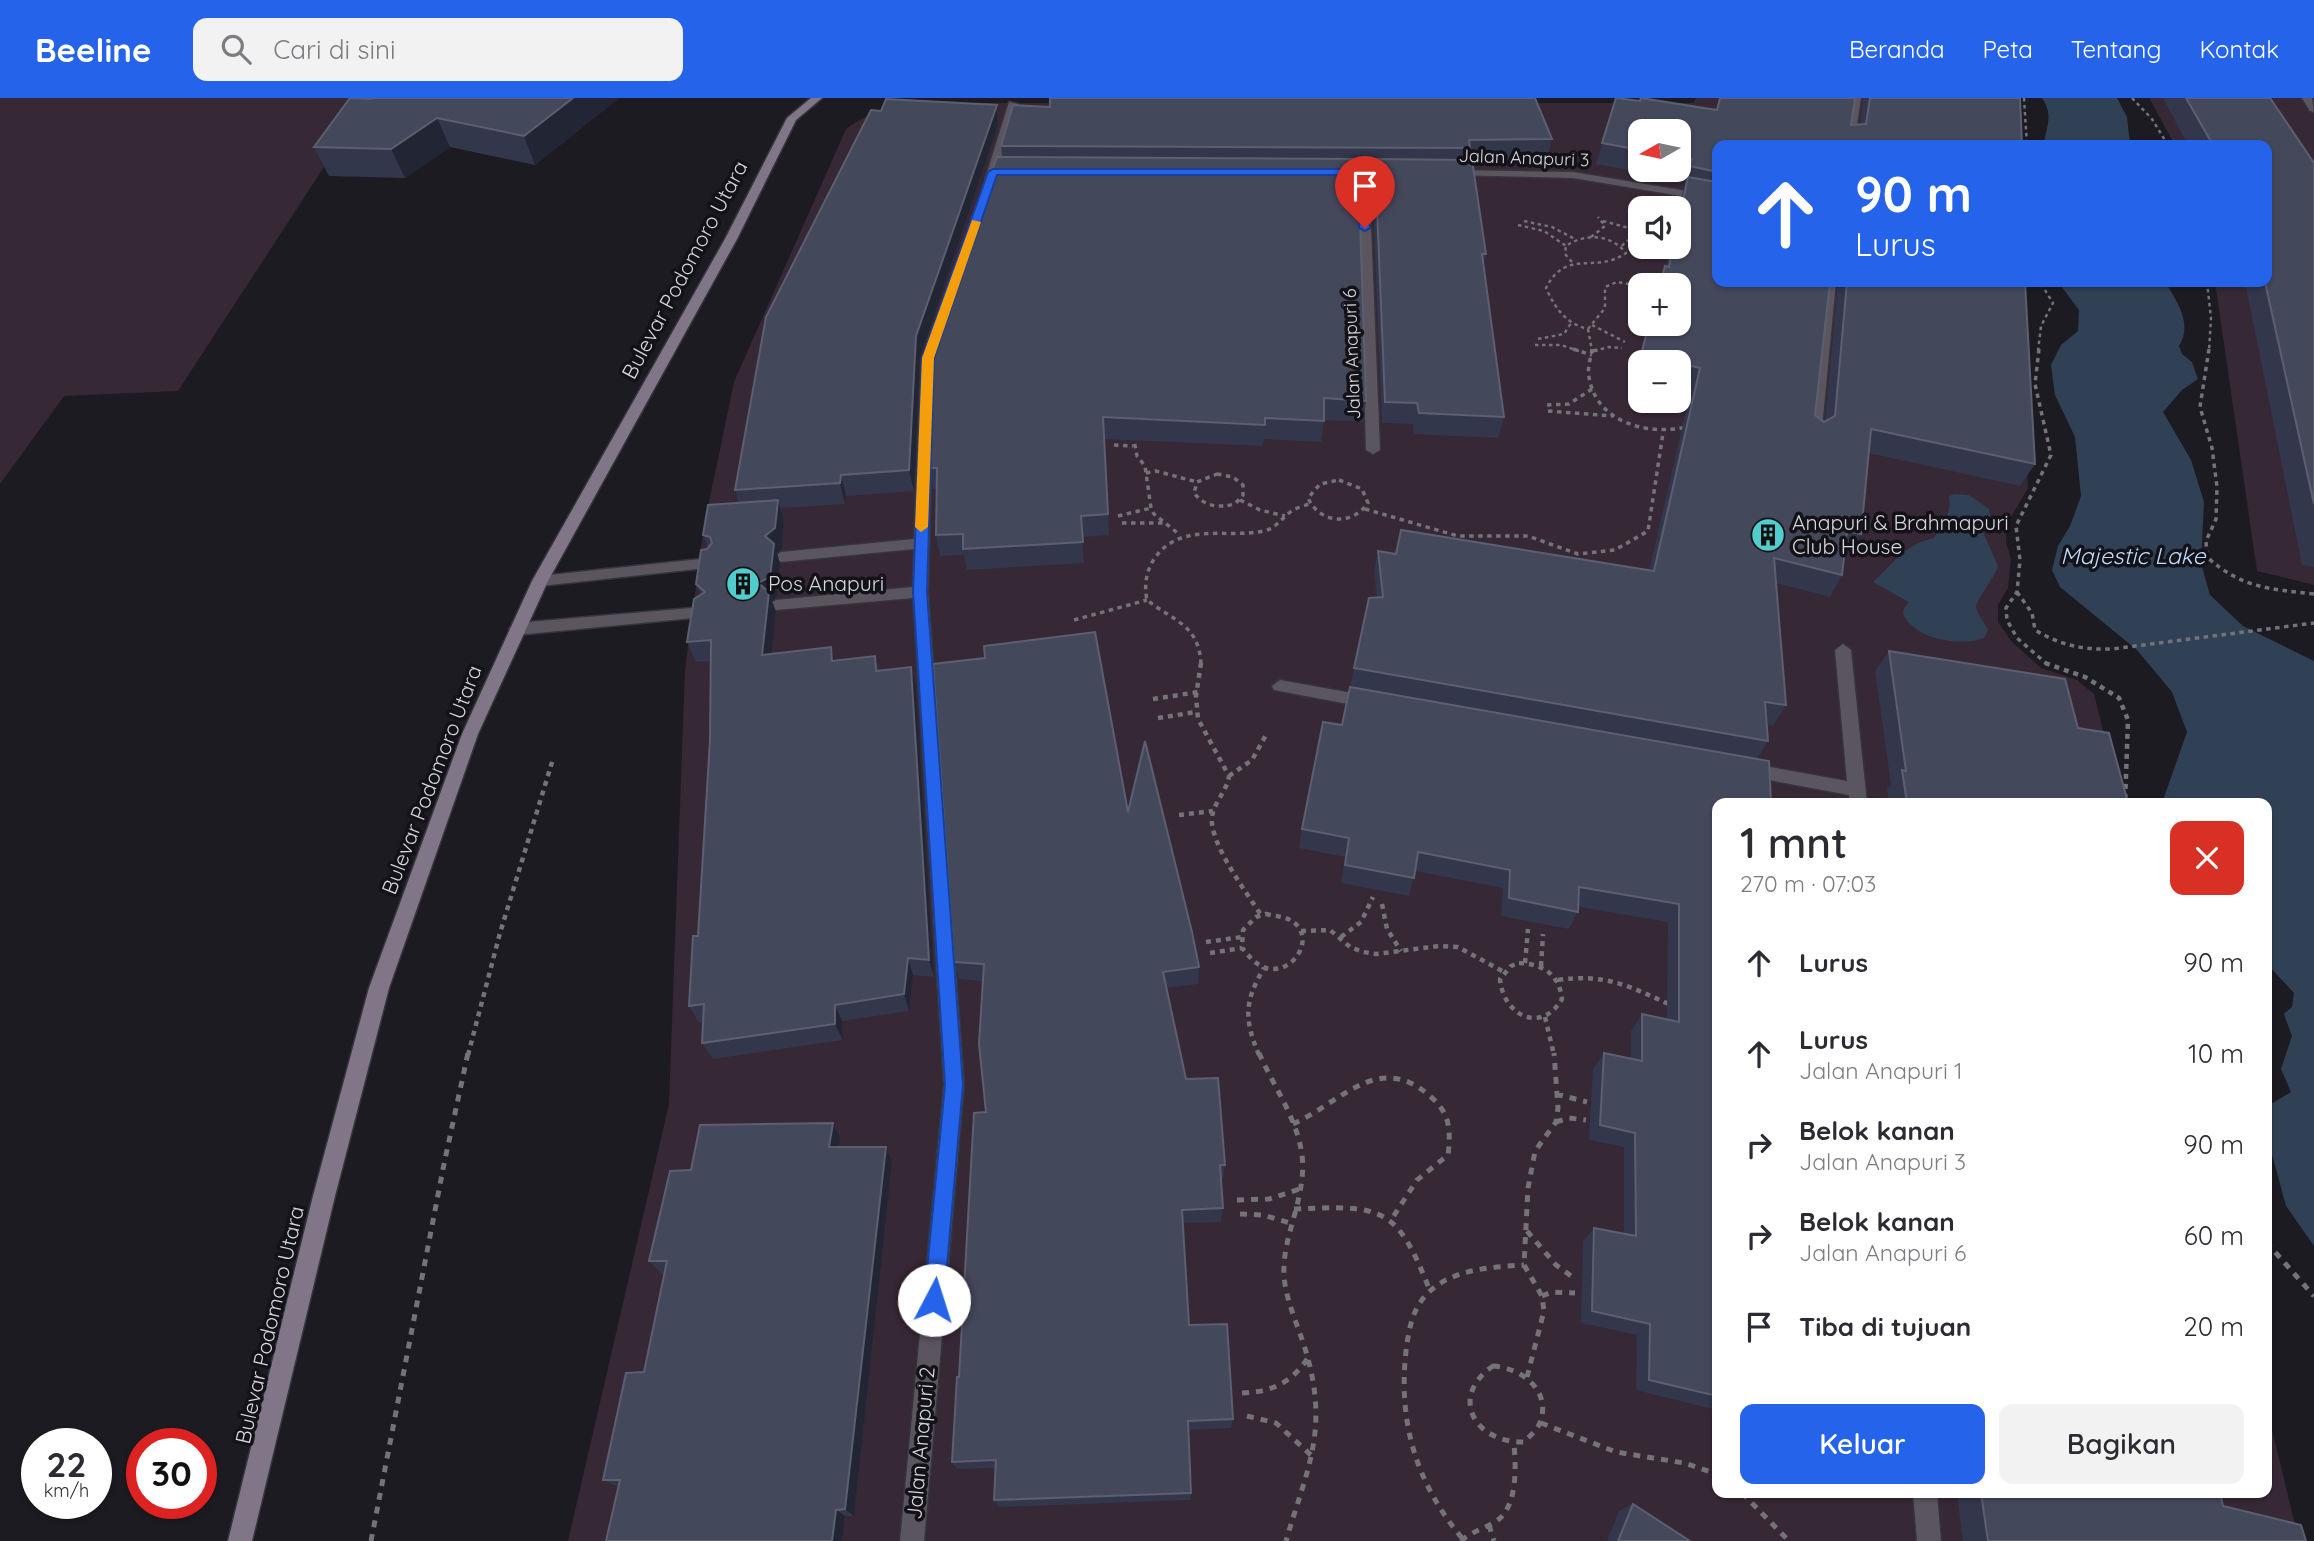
<!DOCTYPE html>
<html lang="id">
<head>
<meta charset="utf-8">
<style>
  :root { --surface:#fff; --page:#f2f2f3; --text:#2b2b33; --muted:#7c7c81; --accent:#2563eb }
  body { margin:0; font-family:Quicksand,sans-serif; background:var(--page); color:var(--text); height:100vh; display:flex; flex-direction:column; font-size:26px; white-space:nowrap }
  * { box-sizing:border-box; margin:0 }
  p { font-size:23px; color:var(--muted) }
  .icon { flex:none; width:38px; height:38px; fill:none; stroke:currentColor; stroke-width:2; stroke-linecap:round; stroke-linejoin:round }
  .map { position:relative; flex:1; overflow:hidden }
  .side { position:absolute; left:1712px; top:700px; width:560px; height:700px; display:flex; flex-direction:column; background:var(--surface); border-radius:14px; box-shadow:0 2px 5px #0004 }
  .side>* { flex:none }
  .hud { position:absolute; left:1712px; top:42px; width:560px; height:147px; border-radius:14px; box-shadow:0 2px 5px #0004; background:#2563eb; color:#fff; overflow:hidden }
  .needle { width:46px; rotate:261deg }
  .buttons { position:absolute; left:1628px; top:21px; display:grid; gap:14px }
  .buttons a { display:grid; place-items:center; width:63px; height:63px; border-radius:14px; background:var(--surface); box-shadow:0 2px 5px #0004; font-size:35px }
  .speed { position:absolute; left:21px; top:1330px; display:flex; gap:14px; font-size:35px; font-weight:700; text-align:center }
  .speed>* { display:grid; place-content:center; width:91px; height:91px; border-radius:50%; background:var(--surface); box-shadow:0 2px 5px #0004; line-height:1 }
  .speed small { font-size:18px; font-weight:400 }
  .speed .limit { border:10px solid #d22; background:#fff; color:#111 }
  .pin { position:absolute; display:grid; place-items:center; width:60px; height:60px; color:#fff; margin:-72px -30px; border-radius:50% 50% 50% 0; rotate:-45deg; box-shadow:0 0 7px #0007 }
  .pin .icon { rotate:45deg }
  .me { position:absolute; width:77px; margin:-38px; rotate:5deg; stroke-linejoin:round; filter:drop-shadow(0 0 5px #0008) }
  .turn { display:flex; align-items:center; gap:24px; height:147px; padding:0 28px; font-size:32px }
  .turn .icon { width:91px; height:91px; stroke-width:2.5 }
  .turn b { display:block; font-size:49px; line-height:60px }
  .round { display:grid; place-items:center; flex:none; width:74px; height:74px; border-radius:14px; background:var(--page) }
  .headline { display:flex; align-items:center; justify-content:space-between; height:119px; padding:0 28px }
  h1 { font-size:42px; font-weight:600; line-height:52px }
  .cta { display:flex; gap:14px; margin-top:auto; padding:14px 28px }
  .cta a { flex:1; height:80px; border-radius:14px; background:var(--accent); color:#fff; font-size:28px; font-weight:600; line-height:80px; text-align:center }
  .cta a+a { background:var(--page); color:var(--text) }
  ul { padding:0; list-style:none }
  li { display:flex; align-items:center; gap:21px; height:91px; padding:0 28px }
  li div { flex:1 }
  li b { display:block; font-size:26px }
  li em { font-style:normal }
  header { display:flex; align-items:center; gap:42px; box-sizing:border-box; height:98px; padding:0 35px; background:var(--accent); color:#fff }
  header strong { font-size:33px }
  nav { display:flex; gap:38px; margin-inline-start:auto; font-size:24px }
  .search { width:490px; height:63px; background:var(--page); display:flex; align-items:center; gap:18px; box-sizing:border-box; padding:0 24px; border-radius:14px; color:var(--muted); font-size:26px }
  .map>svg:first-child { display:block }
</style>
</head>
<body>
<header>
<strong>Beeline</strong>
<div class="search"><svg class="icon" aria-label="search" viewBox="0 0 24 24"><circle cx="10" cy="10" r="6"/><path d="M15 15l6 6"/></svg>Cari di sini</div>
<nav><a>Beranda</a><a>Peta</a><a>Tentang</a><a>Kontak</a></nav>
</header>
<div class="map">
<svg width="2314" height="1443" viewBox="0 0 2314 1443">
  <rect width="100%" height="100%" fill="#1b1b21"/>
  <!-- green -->
  <path fill="#372835" fill-rule="evenodd" d="M0,0H369L178,293L64,298L0,386Z
    M1696,0H2010L2012,47H1717V184H2018L2028,390L2007,426L2006,444L2011,461L2008,490L1998,507V524L2011,543L2041,570L2077,582L2094,596L2121,705H1717V1395H2266V1307L2299,1443H568L669,1006L685,572L704,428L734,284L846,31C875,9 906,8 940,5H1694ZM1640,33H1678V72H1640ZM1640,110H1678V149H1640ZM1640,187H1678V226H1640ZM1640,264H1678V303H1640Z
    M2149,0H2314V487L2257,473L2215,184H2266V47H2175Z"/>
  <!-- water -->
  <path fill="#314155" d="M2042,0H2117L2127,19L2130,47H2044C2046,29 2054,17 2042,0Z
    M2058,184H2165C2177,203 2193,226 2179,248L2182,256L2192,264L2198,281L2182,292L2163,314L2191,362L2204,404L2201,465L2210,497L2243,528L2314,563V1148L2286,1108L2270,1049L2268,1008L2291,994L2281,971L2292,938L2284,916L2292,909L2294,895L2266,865V705H2162L2187,634L2172,594L2137,552L2060,489L2052,472L2058,448L2070,428L2081,398L2075,339L2055,297L2051,267L2061,247L2078,233L2079,212Z
    M1954,396L1969,397L1989,411L1990,420L1983,434L1998,468C1995,479 1975,503 1976,510C1978,517 1985,525 1988,532L1984,540C1960,549 1914,541 1903,516L1904,510L1909,504L1873,484C1896,464 1901,448 1934,440C1943,425 1952,416 1949,398Z"/>
  <g fill="none" stroke-linecap="round" stroke-linejoin="round">
    <!-- street casing -->
    <g stroke="#35353b" stroke-width="3">
      <path id="street" d="M1851,0H1861L1854,47H1844Z
        M2302,0H2312L2314,14L2310,13Z
        M1009,4L1018,6L997,81L987,83L985,81Z
        M1336,71L1396,72L1402,75L1396,78H1369L1380,352L1373,356L1366,352L1358,78L1332,76V72Z
        M1452,72L1573,74L1717,98V104L1573,80L1448,77L1446,75Z
        M1824,184H1836L1821,340L1814,344L1807,340Z
        M940,223L946,227L934,260L928,494L964,987L924,1443H900L944,987L913,500L776,512L768,507L776,502L913,489L914,451L781,464L774,459L781,454L914,441L922,260L934,227Z
        M710,460L715,461L717,465L715,469L540,488L532,483L540,478Z
        M703,509L711,514L703,519L517,537L509,531L517,525Z
        M1843,546L1851,552L1867,705H1849V697L1742,677L1739,672L1742,667L1748,665L1847,683L1835,552Z
        M1280,582L1369,598L1377,604L1369,610L1274,592L1272,588Z
        M1913,1395H1937L1941,1443H1917Z"/>
    </g>
    <!-- secondary casing -->
    <g stroke="#35353b" stroke-width="3">
      <path id="secondary" d="M811,0H822L796,22L737,141L548,483L478,636L389,890L335,1098L252,1443H228L313,1098L369,890L462,636L532,483L725,141L787,20Z"/>
    </g>
    <!-- path-far3 -->
    <path stroke="#737378" stroke-width="2.5" stroke-dasharray="3.5 3.5" stroke-linecap="butt" d="M2024,0L2027,47
      M2132,0L2152,21L2168,47
      M1524,123L1552,129L1575,141
      M1603,123L1640,133
      M1518,127L1544,133L1566,148
      M1591,139L1605,128L1598,119
      M1622,148L1626,143L1640,139
      M1572,164L1565,156L1566,148C1585,135 1611,136 1626,155C1595,177 1567,149 1546,190C1555,210 1566,226 1588,231
      M2207,184L2211,220L2209,253
      M1592,227L1625,244
      M1588,231L1592,253
      M1588,231L1605,210V189L1617,184L1640,188
      M1538,241L1564,236L1571,225
      M1535,247H1561L1579,253
      M1594,253L1609,249L1622,250
      M2038,253L2041,228L2053,205L2040,184"/>
    <!-- path-far2 -->
    <path stroke="#737378" stroke-width="3.5" stroke-dasharray="4.5 4.5" stroke-linecap="butt" d="M1573,251L1592,257
      M1592,251C1591,260 1587,269 1589,279C1596,324 1647,338 1686,329
      M2039,251L2035,286L2051,357L2016,428L2020,462L2017,494L2006,510L2007,522L2017,540L2047,566
      M2209,251L2200,309L2212,350L2217,389L2216,421L2206,443L2207,459C2241,490 2270,491 2314,496
      M1593,253L1601,251
      M1547,307L1569,306L1592,291
      M1548,313L1613,318
      M1133,337L1137,358L1145,368L1151,410L1154,416L1180,437
      M1114,347L1133,348
      M1146,375L1156,373L1197,384
      M1217,376L1233,379L1243,387V397L1235,406C1218,410 1205,409 1194,395L1197,384Z
      M1339,382L1362,391L1368,405C1352,428 1320,426 1308,400L1320,386Z
      M1240,402L1260,412L1285,418
      M1365,411L1458,438H1528L1578,456L1615,452L1648,433L1663,335
      M1118,418L1151,410
      M1122,425H1164
      M2017,494L2032,515L2035,532C2060,547 2083,552 2112,551L2314,525
      M1074,522L1147,502
      M1201,566C1199,526 1173,523 1147,502C1144,487 1146,474 1154,461C1180,423 1226,441 1264,433C1276,430 1280,422 1289,415C1295,410 1303,408 1309,406"/>
    <!-- path-far1 -->
    <path stroke="#737378" stroke-width="4.5" stroke-dasharray="5 5" stroke-linecap="butt" d="M1201,565L1196,598L1198,621L1229,678C1227,693 1214,704 1212,719C1209,745 1247,795 1261,817
      M2045,565L2085,579L2119,600L2128,622L2125,705
      M1153,601L1198,594
      M1158,620L1196,614
      M1229,678L1252,662L1266,637
      M1179,717L1213,713
      M1382,806L1387,831L1401,853
      M1266,816C1273,818 1282,818 1288,821C1323,837 1288,887 1258,866C1252,863 1247,855 1242,850L1243,832L1256,819Z
      M1301,833L1330,832L1350,849L1363,854L1376,856L1439,848L1458,849L1504,874
      M1341,839L1361,824L1373,799
      M1206,844L1242,839
      M1210,855L1242,850
      M1519,865C1543,866 1559,876 1562,901C1541,937 1503,917 1500,881L1511,868Z
      M1525,865L1528,831
      M1541,868L1543,836
      M1558,882C1606,875 1631,889 1673,908
      M1545,919L1554,957
      M468,957L500,835L553,661
      M1259,957C1244,921 1244,904 1264,870"/>
    <!-- path -->
    <path stroke="#737378" stroke-width="5" stroke-dasharray="7 7" stroke-linecap="butt" d="M1259,955C1276,994 1308,1035 1302,1080C1299,1114 1282,1144 1284,1179C1287,1208 1301,1233 1308,1261C1328,1335 1306,1374 1286,1443
      M1556,996L1587,1004
      M1556,1024L1569,1020L1586,1022
      M1293,1026C1342,1004 1379,952 1431,999C1450,1015 1451,1033 1448,1057L1417,1082L1391,1122
      M1237,1102L1269,1101L1300,1091
      M1294,1111C1383,1107 1397,1108 1430,1193
      M1240,1116L1263,1117L1290,1125
      M1527,1133L1556,1167L1574,1180
      M2266,1144L2314,1198
      M1542,1198L1552,1194L1575,1195
      M1493,1268C1520,1270 1550,1290 1541,1322C1539,1330 1530,1338 1524,1344C1475,1345 1448,1299 1493,1268Z
      M1527,1279L1544,1213L1542,1198L1524,1167L1528,1090L1535,1053L1556,1024L1558,1010L1554,955
      M1242,1295C1272,1294 1291,1285 1308,1260
      M1247,1318L1276,1325L1312,1358
      M1541,1325L1616,1354L1684,1365L1717,1376
      M1742,1395L1789,1443
      M1489,1427L1494,1443
      M1462,1440C1416,1385 1398,1324 1406,1253C1409,1231 1412,1210 1429,1194C1453,1171 1492,1169 1524,1167
      M371,1443L444,1066L468,955
      M1461,1443C1471,1434 1483,1431 1495,1424C1518,1410 1516,1369 1514,1346"/>
    <!-- street -->
    <use href="#street" fill="#5b5560" fill-rule="evenodd"/>
    <!-- secondary -->
    <use href="#secondary" fill="#807687" fill-rule="evenodd"/>
  </g>
  <!-- wall -->
  <path fill="#32374c" fill-rule="evenodd" d="M373,0H619L535,67L450,49L405,80L329,78L314,49Z
    M1616,0L1716,12L1719,0H1855L1851,27H1860L1863,0H2020L2022,47H1717V184L1815,317L1824,324L1825,323L1838,184H2025L2035,366L2020,388L1869,355L1861,436L1848,458H1844L1842,477L1830,499L1776,485L1786,607L1773,628L1767,627L1768,643L1757,661L1717,705V1312L1636,1292L1637,1237L1581,1225L1583,1143L1594,1130L1624,1136V1049L1589,1042L1593,971L1604,955L1631,961V933L1642,916L1667,921L1668,824L1579,809L1578,814L1569,831L1501,818L1503,790L1415,773L1409,798L1341,785L1345,759L1299,750L1302,731L1342,627L1354,570L1377,499L1374,475L1378,453L1396,456L1649,473L1691,292L1678,290V264H1640V281L1633,280L1648,226H1678V187H1658L1665,168H1666L1671,149H1678V113L1684,90H1683L1685,83L1596,66ZM1640,33H1678V72H1640Z
    M2163,0H2270L2314,65V469L2302,467L2245,184H2266V47H2188Z
    M997,7L998,27L920,259L914,393L846,398L845,406L781,410L784,423L782,451L777,455L780,466L777,499L772,503L776,514L771,556L835,562L875,558L879,572L911,569L916,589L934,879L913,877L909,913L842,923L843,942L713,961L702,945L703,924L699,925L689,908L698,838L710,642L711,563L696,564L687,544L701,497L696,486L708,450L703,437L739,404L735,392L881,13Z
    M1552,41L1547,62H1472L1486,156L1483,168L1504,319L1498,340L1414,336L1413,326L1382,325L1372,82L1373,70H1358L1366,303L1363,324L1324,322L1321,344L1264,341L1263,348L1104,341L1109,437L1082,439L1084,465L967,472L964,457L940,458L936,437L937,391H933L929,370L1002,59L1001,48Z
    M1889,553L2078,630L2128,705H1889L1887,692L1891,687L1875,573Z
    M1128,714L1199,869L1198,886L1167,890L1186,981L1225,1067L1223,1081H1221L1223,1110L1221,1124L1183,1125L1189,1227L1233,1321L1231,1330L1188,1332L1191,1395L1190,1402L999,1409L994,1402L995,1370L957,1371L952,1364L986,1014L983,883L959,881L954,864Z
    M833,1025L840,1040L839,1049L892,1064L854,1418H845L842,1443H606L618,1389L603,1382L644,1274L664,1176H662L649,1163L691,1072Z
    M1960,1395H2220L2223,1408L2306,1443H1963L1957,1396Z
    M1633,1406L1690,1443H1607L1619,1413Z"/>
  <!-- shaded-wall -->
  <path fill="#222534" d="M573,0H619L535,67L524,38Z
    M997,7L998,27L920,259L914,393L909,372L916,238Z
    M437,20L450,49L405,80L391,51Z
    M841,377L846,398L845,406L840,385Z
    M778,402L784,423L782,451L777,455L780,466L777,499L772,503L776,514L769,578L762,557L758,485L765,438Z
    M831,549L837,569L832,563Z
    M911,569L916,589L934,879L929,862Z
    M908,860L913,877L909,913L904,896Z
    M835,907L842,923L843,942L835,926Z
    M833,1025L840,1040L837,1064L829,1049Z
    M886,1049L892,1064L854,1418L845,1411Z
    M836,1412L845,1418L842,1443H832Z"/>
  <!-- building -->
  <path fill="#44485b" stroke="#5b5f70" stroke-width="2" d="M350,0L371,1L373,0H573L524,38L437,20L391,51L314,49Z
    M1050,0H1535L1552,41L1469,42L1470,50L1001,48L1013,7L1050,9Z
    M1616,0L1640,3L1641,0L1717,12L1720,0H1855L1851,27L1866,26L1870,0H2020L2022,47H1717V74L1690,68L1692,61L1678,59V33H1640V52L1602,45Z
    M2186,0H2270L2314,65V406L2265,184H2266V47H2213Z
    M886,1L997,7L916,238L909,372L841,377L840,385L735,392L766,219L871,12L881,13Z
    M997,59L1358,61L1366,303L1324,300V323L1265,320V327L1103,319L1108,416L1081,418L1083,444L963,451V436L936,437L937,370H929L933,239Z
    M1375,61L1472,62L1486,156H1482L1504,319L1419,315L1417,305L1385,304Z
    M1688,79L1717,84V184H1830L1815,317L1824,324L1835,318L1847,184H2025L2035,366L1871,331L1861,436L1847,433L1842,477L1774,460L1786,607L1765,604L1768,643L1354,570L1369,500L1383,499L1378,453L1396,456L1401,432L1654,473L1700,270L1678,265V264H1673L1641,257L1649,226H1678V187H1660L1665,168L1669,169L1673,149H1678V126Z
    M778,402L775,430L765,438L774,446L770,479L758,485L769,494L762,557L831,549L832,563L875,558L876,573L911,569L929,862L908,860L904,896L835,907V926L702,945L704,906L689,908L693,838H698L710,642L711,542L687,544L694,501L705,494L696,486L701,452L707,451L712,445L710,439L703,437L708,407Z
    M1095,534L1128,714L1145,643L1192,834L1199,869L1163,874L1186,981L1218,980L1225,1067H1220L1223,1110L1182,1112L1189,1227L1227,1226L1233,1321L1188,1323L1191,1395L994,1402L996,1362L952,1364L957,1279H959L974,1015L986,1014L979,946L984,866L954,864L933,566L985,560L984,548Z
    M1889,553L2065,581L2078,630L2109,635L2128,705H1907L1902,672L1906,673Z
    M1350,589L1769,663L1771,705H1717V1298L1649,1282L1650,1226L1592,1213L1594,1130L1636,1138L1635,1035L1600,1027L1604,955L1642,963V916L1679,924V806L1579,789L1578,814L1509,800L1510,772L1418,754L1414,780L1345,767L1349,740L1302,731L1323,624L1342,627Z
    M833,1025L829,1049H886L845,1411L836,1412L832,1443H606L620,1382H603L626,1275L644,1274L667,1163H649L670,1073L691,1072L700,1027Z
    M1981,1395H2220L2223,1408L2301,1427L2306,1443H1988Z
    M1633,1406L1690,1443H1618Z"/>
  <!-- route -->
  <path fill="#2563eb" stroke="#184099" stroke-width="2" d="M993,71H1363L1368,74L1370,130L1365,133L1359,130L1358,77H997L934,260L927,494L963,987L944,1202L941,1209L934,1212L927,1209L924,1202L945,987L913,494L922,260L988,74Z"/>
  <!-- slow -->
  <path fill="#f59e0b" d="M972,122L981,124L934,260L928,429L921,434L915,429L922,260Z"/>
  <!-- icons -->
  <defs>
    <g id="building-disc" transform="scale(1.75)"><circle r="9.5" fill="#52cdcd" stroke="#121218"/><path d="M-4-6H4V6H1V3H-1V6H-4ZM-2.5-4.3h1.7v1.8h-1.7ZM.8-4.3h1.7v1.8H.8ZM-2.5-1h1.7V.8h-1.7ZM.8-1h1.7V.8H.8Z" fill="#111"/></g>
  </defs>
  <g fill-rule="evenodd">
    <use href="#building-disc" x="1768" y="437"/>
    <use href="#building-disc" x="743" y="486"/>
  </g>
  <g text-anchor="middle" stroke-width="7" stroke-linejoin="round" paint-order="stroke">
    <!-- far-street labels -->
    <g font-size="18" fill="#d8d7dc" stroke="#121218">
      <text transform="translate(1524 60) rotate(2)" y="6">Jalan Anapuri 3</text>
      <text transform="translate(1352 256) rotate(-92)" y="6">Jalan Anapuri 6</text>
    </g>
    <!-- street labels -->
    <g font-size="21" fill="#d8d7dc" stroke="#121218">
      <text transform="translate(685 172) rotate(-62)" y="7">Bulevar Podomoro Utara</text>
      <text transform="translate(432 682) rotate(-69)" y="7">Bulevar Podomoro Utara</text>
      <text transform="translate(270 1227) rotate(-77)" y="7">Bulevar Podomoro Utara</text>
      <text transform="translate(921 1345) rotate(-85)" y="7">Jalan Anapuri 2</text>
    </g>
    <!-- poi labels -->
    <g font-size="21" fill="#d8d7dc" stroke="#121218" text-anchor="start">
      <text x="1792" y="432">Anapuri &amp; Brahmapuri<tspan x="1792" dy="24">Club House</tspan></text>
      <text x="768" y="493">Pos Anapuri</text>
    </g>
    <!-- water labels -->
    <g font-size="23" font-style="italic" fill="#bfdcfe" stroke="#121218">
      <text x="2133" y="466">Majestic Lake</text>
    </g>
  </g>
</svg>
<div class="buttons">
<a><svg class="needle" viewBox="-14 -14 28 28"><path d="M0-13l5 13h-10z" fill="#e53935"/><path d="M0 13l5-13h-10z" fill="#7c7c81"/></svg></a>
<a><svg class="icon" aria-label="sound" viewBox="0 0 24 24"><path d="M4 9h4l5-4v14l-5-4H4zM17 9q2 3 0 6"/></svg></a>
<a>+</a>
<a>−</a>
</div>
<div class="speed"><div>22<small>km/h</small></div><div class="limit">30</div></div>
<div class="pin" style="left:1365px;top:130px;background:#d93025"><svg class="icon" aria-label="arrive" viewBox="0 0 24 24"><path d="M6 21V4h12l-3 4 3 4H6"/></svg></div>
<svg class="me" style="left:934px;top:1202px" viewBox="-20 -20 40 40"><circle r="19" fill="#fff"/><path d="M0-13L10 11 0 6-10 11z" fill="#2563eb"/></svg>
<div class="hud">
<div class="turn"><svg class="icon" aria-label="ahead" viewBox="0 0 24 24"><path d="M12 20V5M6 11l6-6 6 6"/></svg><div><b>90 m</b>Lurus</div></div>
</div>
<section class="side">
<div class="headline"><div><h1>1 mnt</h1><p>270 m · 07:03</p></div><a class="round" style="background:#d93025;color:#fff"><svg class="icon" aria-label="close" viewBox="0 0 24 24"><path d="M6 6l12 12M18 6L6 18"/></svg></a></div>
<ul>
<li><svg class="icon" aria-label="ahead" viewBox="0 0 24 24"><path d="M12 20V5M6 11l6-6 6 6"/></svg><div><b>Lurus</b></div><em>90 m</em></li>
<li><svg class="icon" aria-label="ahead" viewBox="0 0 24 24"><path d="M12 20V5M6 11l6-6 6 6"/></svg><div><b>Lurus</b><p>Jalan Anapuri 1</p></div><em>10 m</em></li>
<li><svg class="icon" aria-label="right" viewBox="0 0 24 24"><path d="M7 20v-9h11M14 6l5 5-5 5"/></svg><div><b>Belok kanan</b><p>Jalan Anapuri 3</p></div><em>90 m</em></li>
<li><svg class="icon" aria-label="right" viewBox="0 0 24 24"><path d="M7 20v-9h11M14 6l5 5-5 5"/></svg><div><b>Belok kanan</b><p>Jalan Anapuri 6</p></div><em>60 m</em></li>
<li><svg class="icon" aria-label="arrive" viewBox="0 0 24 24"><path d="M6 21V4h12l-3 4 3 4H6"/></svg><div><b>Tiba di tujuan</b></div><em>20 m</em></li>
</ul>
<div class="cta"><a>Keluar</a><a>Bagikan</a></div>
</section>
</div>
</body>
</html>
